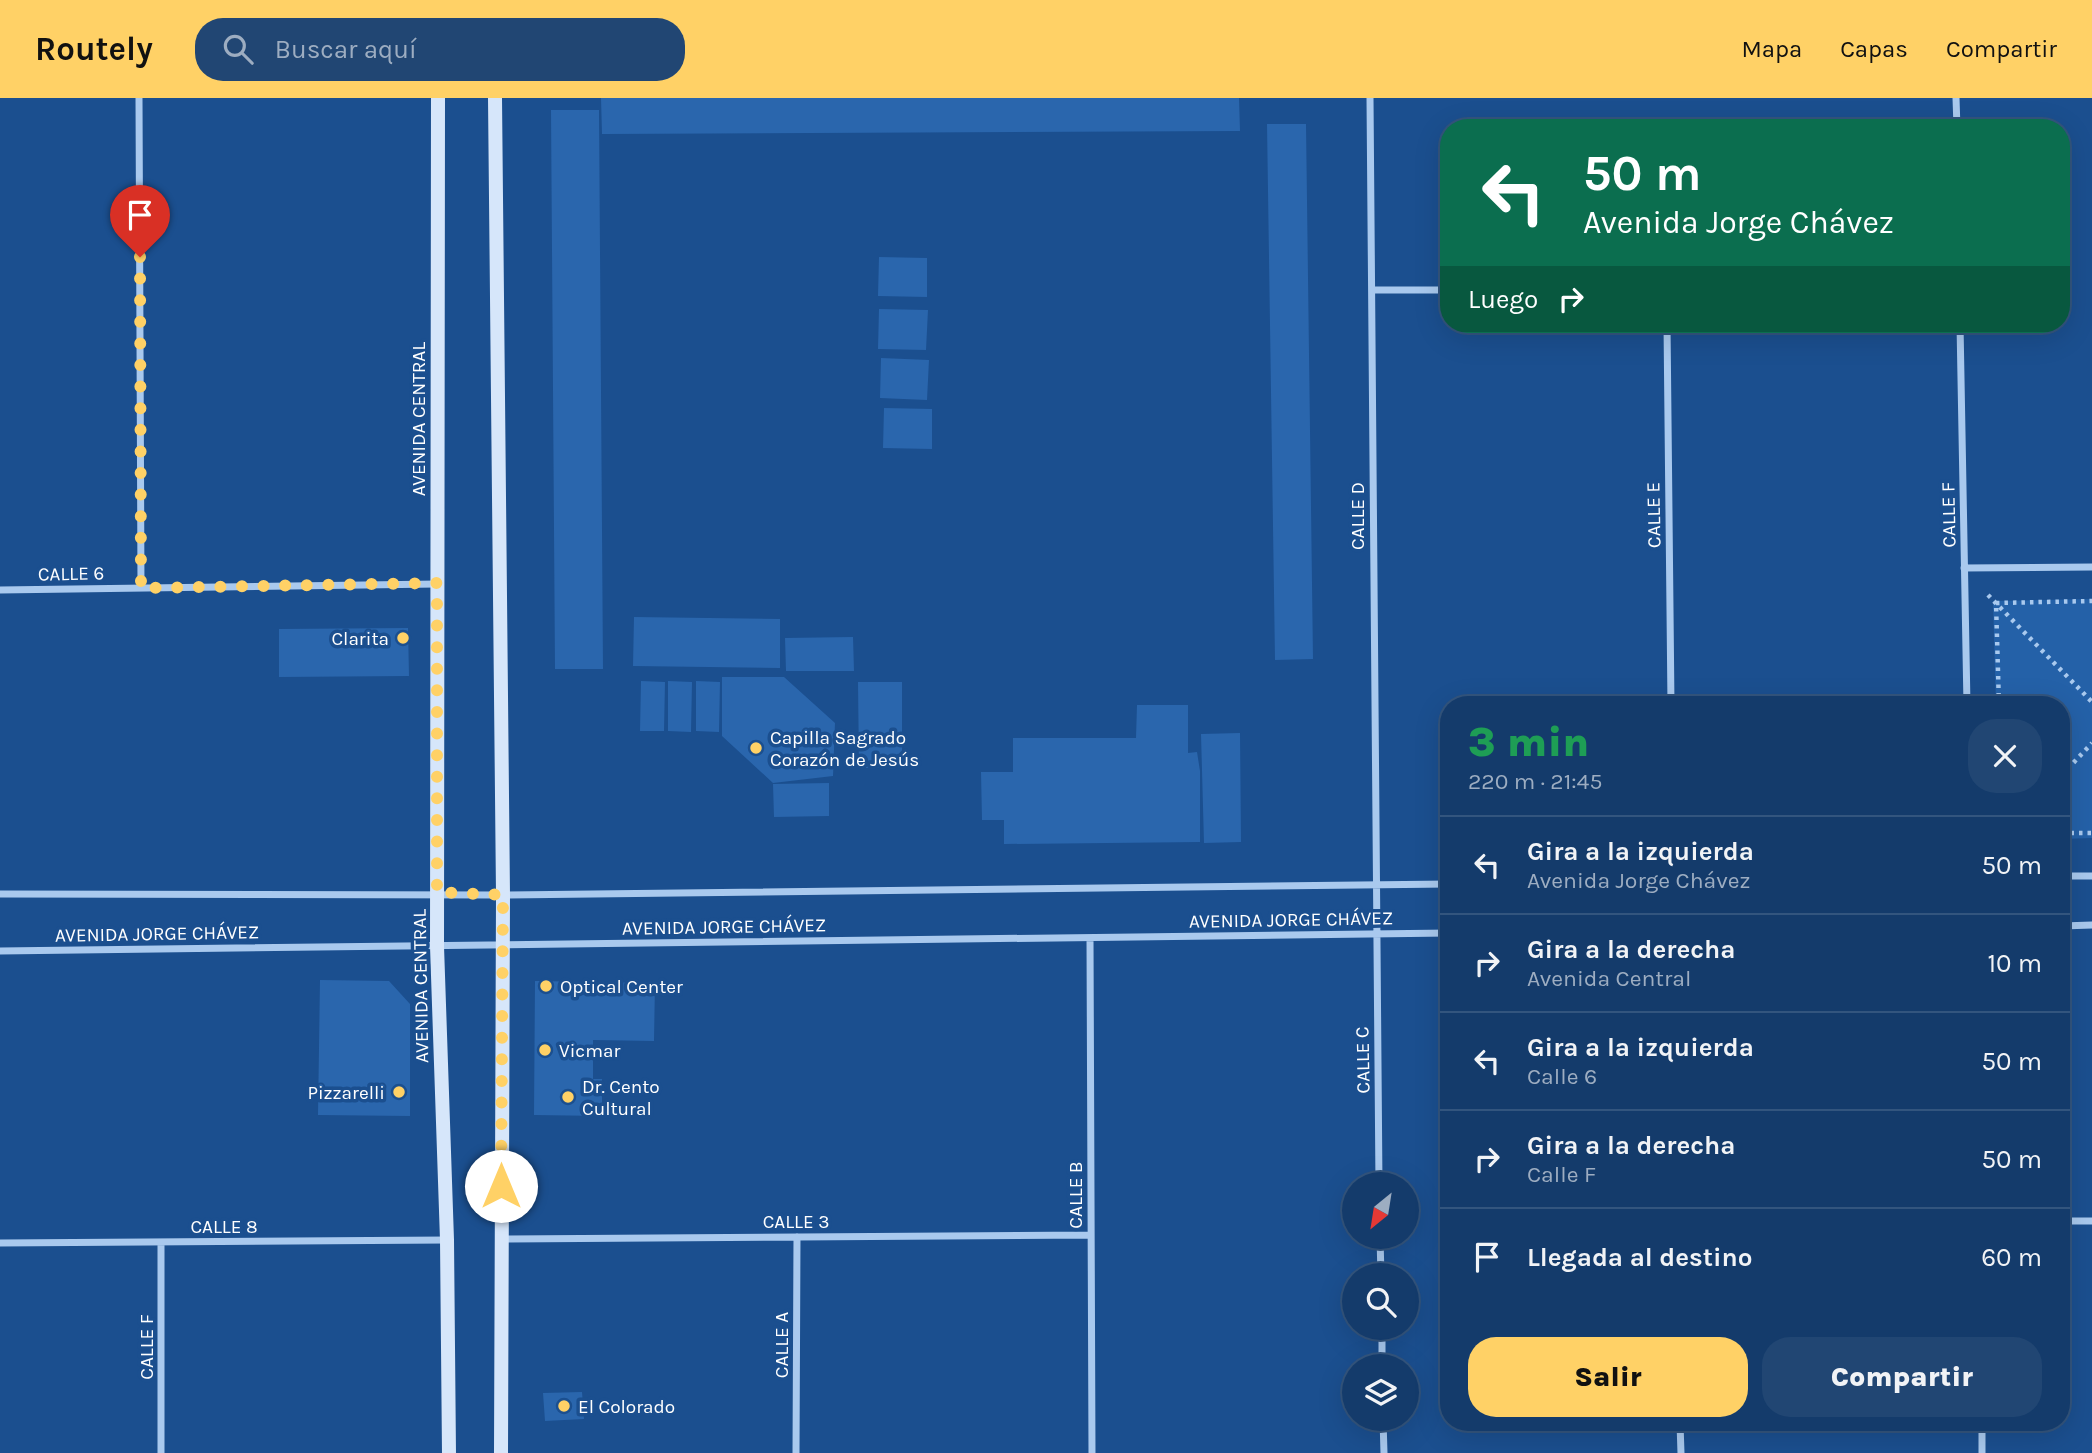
<!DOCTYPE html>
<html lang="es">
<head>
<meta charset="utf-8">
<style>
  :root { --surface:#143b6b; --page:#214673; --text:#f1f3f6; --muted:#9dadc1; --line:#33557e; --accent:#ffd166 }
  body { margin:0; font-family:Karla,sans-serif; background:var(--page); color:var(--text); height:100vh; display:flex; flex-direction:column; font-size:26px; white-space:nowrap }
  * { box-sizing:border-box; margin:0 }
  p { font-size:23px; color:var(--muted) }
  .icon { flex:none; width:38px; height:38px; fill:none; stroke:currentColor; stroke-width:2; stroke-linecap:round; stroke-linejoin:round }
  .map { position:relative; flex:1; overflow:hidden }
  .panel { position:absolute; left:1440px; top:598px; width:630px; height:735px; display:flex; flex-direction:column; background:var(--surface); border-radius:28px; box-shadow:0 7px 28px #0002,0 0 0 2px var(--line) }
  .panel>* { flex:none }
  .banner { position:absolute; left:1440px; top:21px; width:630px; height:214px; border-radius:28px; box-shadow:0 7px 28px #0002,0 0 0 2px var(--line); background:#0b6e4f; color:#fff; overflow:hidden }
  .needle { width:46px; rotate:210deg }
  .tools { position:absolute; left:1342px; top:1074px; display:grid; gap:14px }
  .tools a { display:grid; place-items:center; width:77px; height:77px; border-radius:50%; background:var(--surface); box-shadow:0 7px 28px #0002,0 0 0 2px var(--line); font-size:35px }
  .pin { position:absolute; display:grid; place-items:center; width:60px; height:60px; color:#fff; margin:-72px -30px; border-radius:50% 50% 50% 0; rotate:-45deg; box-shadow:0 0 7px #0007 }
  .pin .icon { rotate:45deg }
  .me { position:absolute; width:77px; margin:-38px; rotate:0deg; stroke-linejoin:round; filter:drop-shadow(0 0 5px #0008) }
  .turn { display:flex; align-items:center; gap:24px; height:147px; padding:0 28px; font-size:32px }
  .turn .icon { width:91px; height:91px; stroke-width:2.5 }
  .turn b { display:block; font-size:49px; line-height:60px }
  .then { display:flex; align-items:center; height:66px; padding:0 28px; background:#0003; gap:14px; font-size:26px }
  .round { display:grid; place-items:center; flex:none; width:74px; height:74px; border-radius:28px; background:var(--page) }
  .head { display:flex; align-items:center; justify-content:space-between; height:119px; padding:0 28px }
  h1 { font-size:42px; font-weight:800; line-height:52px; color:#1e9e55 }
  .action { display:flex; gap:14px; margin-top:auto; padding:14px 28px }
  .action a { flex:1; height:80px; border-radius:28px; background:var(--accent); color:#111; font-size:28px; font-weight:800; line-height:80px; text-align:center }
  .action a+a { background:var(--page); color:var(--text) }
  ul { padding:0; list-style:none }
  li { display:flex; align-items:center; gap:21px; height:98px; padding:0 28px; border-top:2px solid var(--line) }
  li div { flex:1 }
  li b { display:block; font-size:26px }
  li em { font-style:normal }
  header { display:flex; align-items:center; gap:42px; box-sizing:border-box; height:98px; padding:0 35px; background:var(--accent); color:#111 }
  header strong { font-size:33px }
  nav { display:flex; gap:38px; margin-inline-start:auto; font-size:24px }
  .search { width:490px; height:63px; background:var(--page); display:flex; align-items:center; gap:18px; box-sizing:border-box; padding:0 24px; border-radius:28px; color:var(--muted); font-size:26px }
  .map>svg:first-child { display:block }
</style>
</head>
<body>
<header>
<strong>Routely</strong>
<div class="search"><svg class="icon" aria-label="search" viewBox="0 0 24 24"><circle cx="10" cy="10" r="6"/><path d="M15 15l6 6"/></svg>Buscar aquí</div>
<nav><a>Mapa</a><a>Capas</a><a>Compartir</a></nav>
</header>
<div class="map">
<svg width="2092" height="1355" viewBox="0 0 2092 1355">
  <rect width="100%" height="100%" fill="#1b4f8f"/>
  <!-- green -->
  <path fill="#2461a8" d="M2092,501V740L2062,741V607H1996L1993,503Z"/>
  <!-- building -->
  <path fill="#2a66ad" d="M601,0H1239L1240,33L602,36Z
    M551,12H599L603,571H555Z
    M1267,26H1306L1313,561L1275,562Z
    M879,159L927,160V199L878,198Z
    M879,211L928,212L926,252L878,251Z
    M881,260L929,262L927,302L880,300Z
    M884,310L932,311V351L883,350Z
    M634,519L780,521V570L633,568Z
    M408,530L409,578L279,579V531Z
    M853,539L854,573H786L785,540Z
    M722,579H784L835,625L833,678L773,685L722,638Z
    M641,583L665,584L664,633H640Z
    M668,583L692,584L691,634L668,633Z
    M696,583L720,584L719,634L696,633Z
    M858,584H902V670H859Z
    M1137,607H1188V655L1197,654L1200,673V744L1004,746V722H982L981,674H1013V640H1136Z
    M1240,635L1241,744L1204,745L1201,636Z
    M829,685V718L774,719L773,686Z
    M320,882L389,883L410,906V1018L318,1017Z
    M535,883L655,885L654,943L593,942V981H602V1018L534,1017Z
    M582,1294L584,1321L545,1323L543,1295Z"/>
  <g fill="none" stroke-linecap="round" stroke-linejoin="round">
    <!-- path -->
    <path stroke="#a9c9ee" stroke-width="4.5" stroke-dasharray="3.5 5" stroke-linecap="butt" d="M1988,497L2092,604
      M1999,607L1996,505L2092,503
      M2062,677L2092,645
      M2062,735H2092"/>
    <!-- street -->
    <path stroke="#a9c9ee" stroke-width="7" d="M139,0L141,490
      M1370,0L1379,1087
      M1956,0L1957,30
      M1372,192H1449
      M1667,226L1671,607
      M1960,226L1967,607
      M1964,470L2092,469
      M0,492L437,486
      M2062,778H2092
      M0,796L503,797L1449,786
      M2062,828L2092,827
      M1090,840L1092,1355
      M0,853L1449,835
      M2062,1123H2092
      M1380,1139L1381,1178
      M502,1141L1091,1137
      M161,1144V1355
      M0,1145L447,1142
      M1382,1230V1269
      M1383,1321L1384,1355
      M1680,1325L1681,1355
      M1982,1325V1355
      M796,1355L797,1139"/>
    <!-- secondary -->
    <path stroke="#d6e6fa" stroke-width="14" d="M438,0L437,848L447,1142L449,1355
      M495,0L503,797L501,1355"/>
  </g>
  <g fill="none" stroke-linecap="round" stroke-linejoin="round">
    <!-- route -->
    <path stroke="#ffd166" stroke-width="12" stroke-dasharray="0 21.6" d="M140,159L141,490L437,485V794L503,797L501,1088"/>
  </g>
  <!-- markers -->
  <g fill="#ffd166" stroke="#1b4f8f" stroke-width="2.5">
    <circle cx="403" cy="540" r="7"/>
    <circle cx="756" cy="650" r="7"/>
    <circle cx="546" cy="888" r="7"/>
    <circle cx="545" cy="952" r="7"/>
    <circle cx="399" cy="994" r="7"/>
    <circle cx="568" cy="999" r="7"/>
    <circle cx="564" cy="1308" r="7"/>
  </g>
  <g text-anchor="middle" stroke-width="7" stroke-linejoin="round" paint-order="stroke">
    <!-- street labels -->
    <g font-size="19" fill="#fff" stroke="#1b4f8f">
      <text transform="translate(418 321) rotate(-90)" y="7">AVENIDA CENTRAL</text>
      <text transform="translate(1653 417) rotate(-91)" y="7">CALLE E</text>
      <text transform="translate(1948 417) rotate(-91)" y="7">CALLE F</text>
      <text transform="translate(1357 418) rotate(-90)" y="7">CALLE D</text>
      <text transform="translate(71 475) rotate(-1)" y="7">CALLE 6</text>
      <text transform="translate(1291 821) rotate(-1)" y="7">AVENIDA JORGE CHÁVEZ</text>
      <text transform="translate(724 828) rotate(-1)" y="7">AVENIDA JORGE CHÁVEZ</text>
      <text transform="translate(157 835) rotate(-1)" y="7">AVENIDA JORGE CHÁVEZ</text>
      <text transform="translate(420 888) rotate(-91)" y="7">AVENIDA CENTRAL</text>
      <text transform="translate(1362 962) rotate(-91)" y="7">CALLE C</text>
      <text transform="translate(1075 1097) rotate(-90)" y="7">CALLE B</text>
      <text x="796" y="1130">CALLE 3</text>
      <text x="224" y="1135">CALLE 8</text>
      <text transform="translate(781 1247) rotate(-90)" y="7">CALLE A</text>
      <text transform="translate(146 1249) rotate(-90)" y="7">CALLE F</text>
    </g>
    <!-- poi labels -->
    <g font-size="19" fill="#fff" stroke="#1b4f8f" text-anchor="start">
      <text x="389" y="547" text-anchor="end">Clarita</text>
      <text x="770" y="646">Capilla Sagrado<tspan x="770" dy="22">Corazón de Jesús</tspan></text>
      <text x="560" y="895">Optical Center</text>
      <text x="559" y="959">Vicmar</text>
      <text x="582" y="995">Dr. Cento<tspan x="582" dy="22">Cultural</tspan></text>
      <text x="385" y="1001" text-anchor="end">Pizzarelli</text>
      <text x="578" y="1315">El Colorado</text>
    </g>
  </g>
</svg>
<div class="tools">
<a><svg class="needle" viewBox="-14 -14 28 28"><path d="M0-13l5 13h-10z" fill="#e53935"/><path d="M0 13l5-13h-10z" fill="#9dadc1"/></svg></a>
<a><svg class="icon" aria-label="search" viewBox="0 0 24 24"><circle cx="10" cy="10" r="6"/><path d="M15 15l6 6"/></svg></a>
<a><svg class="icon" aria-label="layers" viewBox="0 0 24 24"><path d="M12 4l9 5-9 5-9-5zM3 14l9 5 9-5"/></svg></a>
</div>
<div class="pin" style="left:140px;top:159px;background:#d93025"><svg class="icon" aria-label="arrive" viewBox="0 0 24 24"><path d="M6 21V4h12l-3 4 3 4H6"/></svg></div>
<svg class="me" style="left:501px;top:1088px" viewBox="-20 -20 40 40"><circle r="19" fill="#fff"/><path d="M0-13L10 11 0 6-10 11z" fill="#ffd166"/></svg>
<div class="banner">
<div class="turn"><svg class="icon" aria-label="left" viewBox="0 0 24 24"><path d="M17 20v-9H6M10 6l-5 5 5 5"/></svg><div><b>50 m</b>Avenida Jorge Chávez</div></div>
<div class="then">Luego<svg class="icon" aria-label="right" viewBox="0 0 24 24"><path d="M7 20v-9h11M14 6l5 5-5 5"/></svg></div>
</div>
<section class="panel">
<div class="head"><div><h1>3 min</h1><p>220 m · 21:45</p></div><a class="round"><svg class="icon" aria-label="close" viewBox="0 0 24 24"><path d="M6 6l12 12M18 6L6 18"/></svg></a></div>
<ul>
<li><svg class="icon" aria-label="left" viewBox="0 0 24 24"><path d="M17 20v-9H6M10 6l-5 5 5 5"/></svg><div><b>Gira a la izquierda</b><p>Avenida Jorge Chávez</p></div><em>50 m</em></li>
<li><svg class="icon" aria-label="right" viewBox="0 0 24 24"><path d="M7 20v-9h11M14 6l5 5-5 5"/></svg><div><b>Gira a la derecha</b><p>Avenida Central</p></div><em>10 m</em></li>
<li><svg class="icon" aria-label="left" viewBox="0 0 24 24"><path d="M17 20v-9H6M10 6l-5 5 5 5"/></svg><div><b>Gira a la izquierda</b><p>Calle 6</p></div><em>50 m</em></li>
<li><svg class="icon" aria-label="right" viewBox="0 0 24 24"><path d="M7 20v-9h11M14 6l5 5-5 5"/></svg><div><b>Gira a la derecha</b><p>Calle F</p></div><em>50 m</em></li>
<li><svg class="icon" aria-label="arrive" viewBox="0 0 24 24"><path d="M6 21V4h12l-3 4 3 4H6"/></svg><div><b>Llegada al destino</b></div><em>60 m</em></li>
</ul>
<div class="action"><a>Salir</a><a>Compartir</a></div>
</section>
</div>
</body>
</html>
